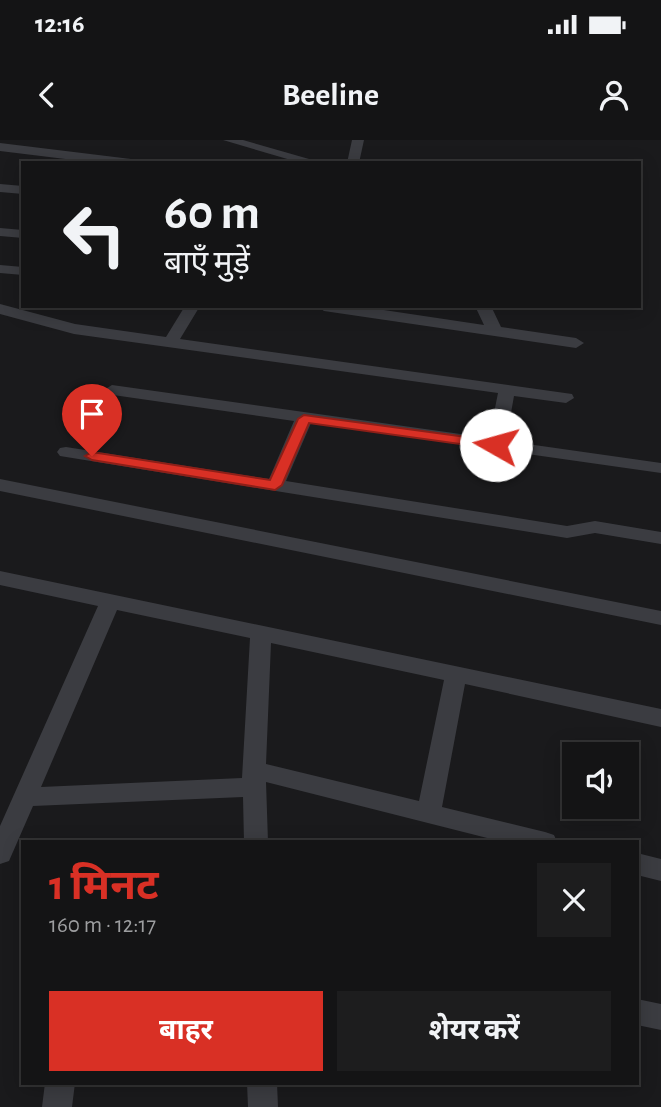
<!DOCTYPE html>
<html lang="hi">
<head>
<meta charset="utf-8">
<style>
  :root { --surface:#141415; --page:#1d1d1e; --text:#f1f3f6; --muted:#9d9ea0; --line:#333334; --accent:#d93025 }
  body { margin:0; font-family:"Alegreya Sans","Noto Sans Devanagari",sans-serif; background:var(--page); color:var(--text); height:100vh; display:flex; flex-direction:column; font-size:26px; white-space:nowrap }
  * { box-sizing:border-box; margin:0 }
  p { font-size:23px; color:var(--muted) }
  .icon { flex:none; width:38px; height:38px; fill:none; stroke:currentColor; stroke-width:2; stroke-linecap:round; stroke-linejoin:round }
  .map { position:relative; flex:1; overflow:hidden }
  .panel { position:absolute; left:21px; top:700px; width:618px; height:245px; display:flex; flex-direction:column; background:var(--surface); border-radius:0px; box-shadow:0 4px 18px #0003,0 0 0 2px var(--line) }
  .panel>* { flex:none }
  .banner { position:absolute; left:21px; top:21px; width:620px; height:147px; border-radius:0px; box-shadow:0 4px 18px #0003,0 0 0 2px var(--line); background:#141415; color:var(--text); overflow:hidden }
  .tools { position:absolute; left:562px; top:602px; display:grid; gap:14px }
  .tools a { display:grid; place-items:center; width:77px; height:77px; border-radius:0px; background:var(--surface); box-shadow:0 4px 18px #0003,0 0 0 2px var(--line); font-size:35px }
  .pin { position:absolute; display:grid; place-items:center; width:60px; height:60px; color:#fff; margin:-72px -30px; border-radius:50% 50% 50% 0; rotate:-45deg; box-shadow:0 0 7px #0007 }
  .pin .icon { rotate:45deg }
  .me { position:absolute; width:77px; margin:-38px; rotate:277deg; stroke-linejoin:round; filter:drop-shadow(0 0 5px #0008) }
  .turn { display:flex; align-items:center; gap:24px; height:147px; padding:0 28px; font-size:32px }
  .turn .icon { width:91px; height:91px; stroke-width:2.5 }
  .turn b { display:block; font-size:49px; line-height:60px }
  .round { display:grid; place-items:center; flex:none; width:74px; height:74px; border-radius:0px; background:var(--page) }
  .overview { display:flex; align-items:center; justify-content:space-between; height:119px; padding:0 28px }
  h1 { font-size:42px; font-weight:700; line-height:52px; color:var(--accent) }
  .primary-button { display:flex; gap:14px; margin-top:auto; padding:14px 28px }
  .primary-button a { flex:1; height:80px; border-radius:0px; background:var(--accent); color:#fff; font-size:28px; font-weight:700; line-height:80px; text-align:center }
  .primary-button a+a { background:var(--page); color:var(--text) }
  .status { display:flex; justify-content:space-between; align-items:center; height:49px; padding:0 35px; background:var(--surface); direction:ltr }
  .status svg { height:19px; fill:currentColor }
  header { display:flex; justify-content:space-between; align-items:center; height:91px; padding:0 28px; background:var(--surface); font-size:32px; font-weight:700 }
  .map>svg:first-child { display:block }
</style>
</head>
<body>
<div class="status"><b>12:16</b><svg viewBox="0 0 49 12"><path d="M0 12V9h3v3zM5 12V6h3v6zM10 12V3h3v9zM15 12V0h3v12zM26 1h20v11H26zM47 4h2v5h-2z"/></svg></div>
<header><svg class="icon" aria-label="back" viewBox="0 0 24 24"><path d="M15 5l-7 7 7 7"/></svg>Beeline<svg class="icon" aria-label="person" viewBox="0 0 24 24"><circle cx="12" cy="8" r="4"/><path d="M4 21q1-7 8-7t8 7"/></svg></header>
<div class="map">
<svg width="661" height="967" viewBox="0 0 661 967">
  <rect width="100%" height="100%" fill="#1a1a1c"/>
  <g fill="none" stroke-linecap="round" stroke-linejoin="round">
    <!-- minor -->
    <path fill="#3b3c41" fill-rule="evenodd" d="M223,0H243L323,23H301Z
      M352,0H364L359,23H347Z
      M0,3L131,19L137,23H98L0,11Z
      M0,44L23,46V54L0,52Z
      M0,88L23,90V98L0,96Z
      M0,125L23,127V135L0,133Z
      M0,164L75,184L166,197L185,166H200L180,199L572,254L574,258L566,263L514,256L506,301L661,323V333L311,283L286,341L567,386L595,381L661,392V404L595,393L567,398L60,316L57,312L60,308L66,307L269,339L294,281L106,254L104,250L112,245L489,298L498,253L74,194L0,174Z
      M317,166H357L484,185L475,166H491L501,187L576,198L584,203L576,208L324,171Z
      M0,339L661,471V485L0,351Z
      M0,431L661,569V587L465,544L442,667L545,692L554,695L557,702H503L266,642L268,702H244L243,657L33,666L9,721L0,724V686L98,466L0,445ZM117,470L250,498L242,638L41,647ZM271,503L444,540L419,661L266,624Z
      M637,713L661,719V741L637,735Z
      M637,859L661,864V890L637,885Z
      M45,943H75L72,967H42Z
      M247,943H277L278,967H248Z"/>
  </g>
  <!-- route -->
  <path fill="#d93025" stroke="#8d1f18" stroke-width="2" d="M304,275L496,301L503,305L496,309L309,283L282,345L275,350L92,320L85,316L92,312L270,340L298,279Z"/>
</svg>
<div class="tools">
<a><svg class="icon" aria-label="sound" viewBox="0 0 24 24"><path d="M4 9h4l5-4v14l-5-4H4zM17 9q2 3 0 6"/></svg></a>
</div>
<div class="pin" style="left:92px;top:316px;background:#d93025"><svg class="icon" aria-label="arrive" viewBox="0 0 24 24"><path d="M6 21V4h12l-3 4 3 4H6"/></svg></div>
<svg class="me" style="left:496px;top:305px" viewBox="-20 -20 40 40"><circle r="19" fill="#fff"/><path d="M0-13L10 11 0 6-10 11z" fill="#d93025"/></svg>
<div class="banner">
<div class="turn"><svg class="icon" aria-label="left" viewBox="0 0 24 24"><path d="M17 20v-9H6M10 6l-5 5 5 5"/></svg><div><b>60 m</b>बाएँ मुड़ें</div></div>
</div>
<section class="panel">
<div class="overview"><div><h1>1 मिनट</h1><p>160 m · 12:17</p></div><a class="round"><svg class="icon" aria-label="close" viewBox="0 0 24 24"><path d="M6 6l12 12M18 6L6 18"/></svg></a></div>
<div class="primary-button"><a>बाहर</a><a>शेयर करें</a></div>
</section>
</div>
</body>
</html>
